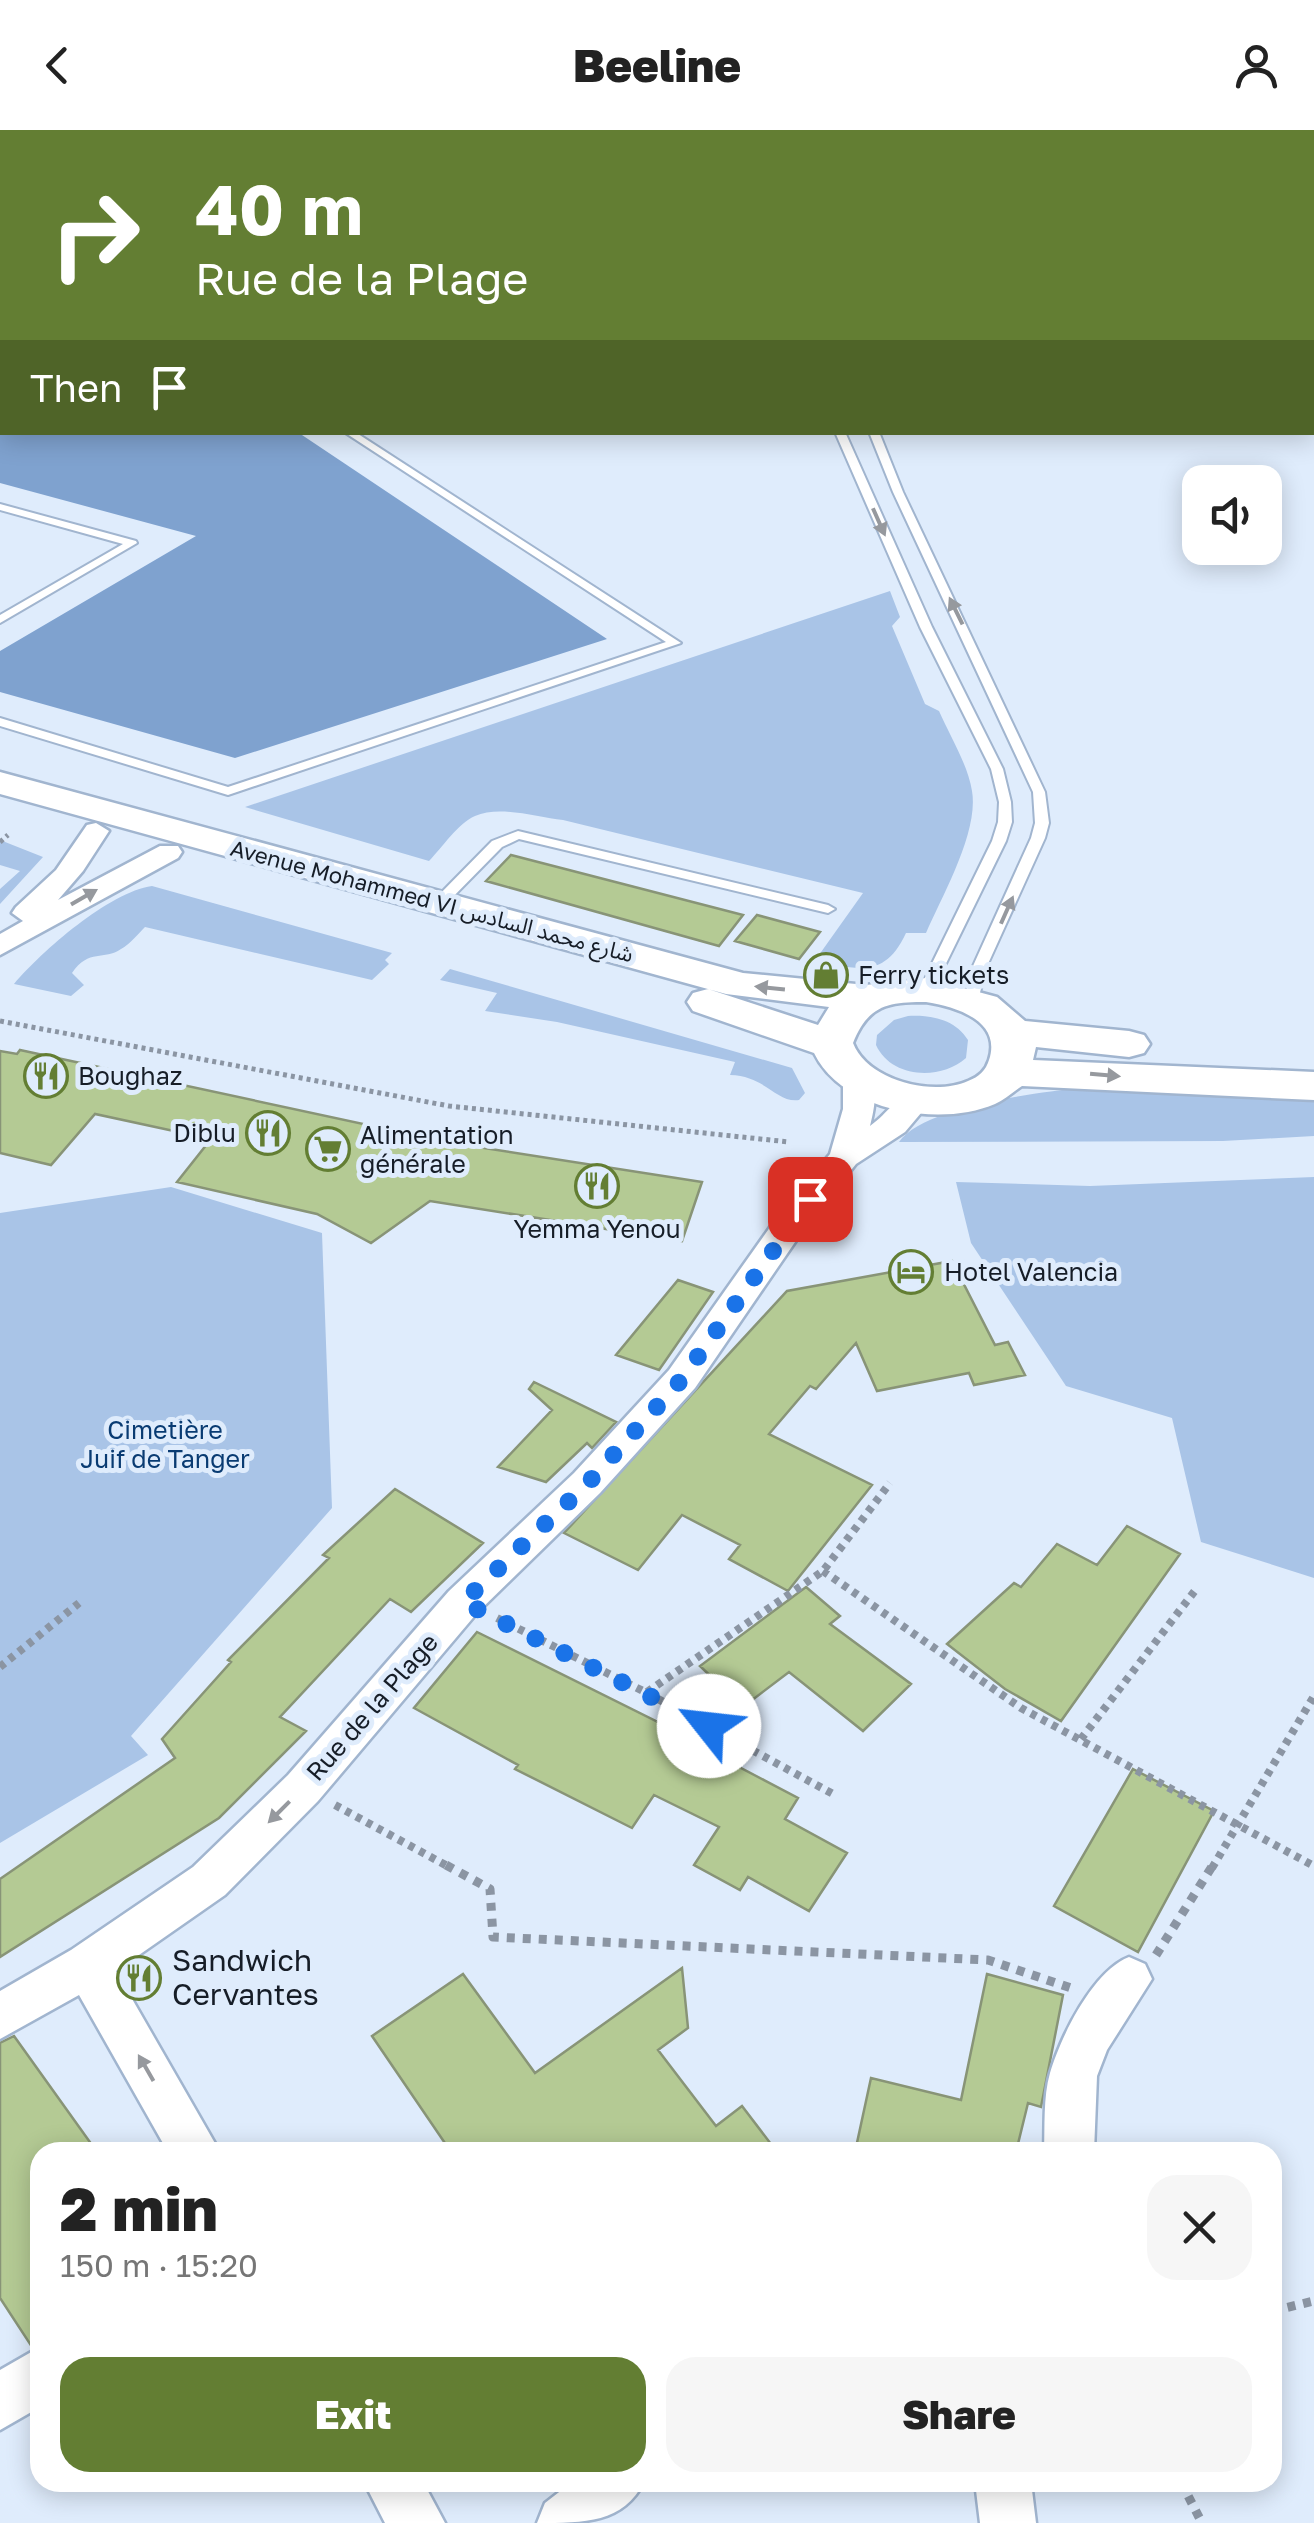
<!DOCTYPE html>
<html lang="en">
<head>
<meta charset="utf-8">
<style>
  :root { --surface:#fff; --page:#f6f6f6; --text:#222; --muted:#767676; --accent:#637e33 }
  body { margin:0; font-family:"Golos Text","Noto Sans Arabic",sans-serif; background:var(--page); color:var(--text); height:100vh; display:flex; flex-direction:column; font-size:38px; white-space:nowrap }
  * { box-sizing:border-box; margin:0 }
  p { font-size:32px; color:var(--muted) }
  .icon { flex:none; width:55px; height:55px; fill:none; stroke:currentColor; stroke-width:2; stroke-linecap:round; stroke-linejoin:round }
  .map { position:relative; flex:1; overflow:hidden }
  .details { position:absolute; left:30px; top:2012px; width:1252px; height:350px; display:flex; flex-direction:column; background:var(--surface); border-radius:30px; box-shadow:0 5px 25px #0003 }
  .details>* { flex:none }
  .top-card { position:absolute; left:0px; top:0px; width:1315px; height:305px; box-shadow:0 5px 25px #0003; background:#637e33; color:#fff; overflow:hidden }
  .tools { position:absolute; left:1182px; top:335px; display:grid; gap:20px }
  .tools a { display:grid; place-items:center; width:100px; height:100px; border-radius:20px; background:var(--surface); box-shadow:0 5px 25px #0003; font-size:50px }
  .pin { position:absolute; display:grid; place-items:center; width:85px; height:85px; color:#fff; margin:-42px; border-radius:20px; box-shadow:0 5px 15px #0006 }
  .me { position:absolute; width:110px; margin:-55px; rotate:299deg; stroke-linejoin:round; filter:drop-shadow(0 0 8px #0008) }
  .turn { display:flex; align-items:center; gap:35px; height:210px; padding:0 30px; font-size:45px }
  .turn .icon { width:130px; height:130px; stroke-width:2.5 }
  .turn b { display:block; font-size:70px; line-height:85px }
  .then { display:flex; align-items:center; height:95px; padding:0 30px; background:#0003; gap:20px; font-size:38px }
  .round { display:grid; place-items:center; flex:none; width:105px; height:105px; border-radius:30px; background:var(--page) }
  .summary { display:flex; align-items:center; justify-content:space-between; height:170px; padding:0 30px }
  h1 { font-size:60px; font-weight:800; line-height:75px }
  .button { display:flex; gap:20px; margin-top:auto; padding:20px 30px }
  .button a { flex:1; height:115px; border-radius:30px; background:var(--accent); color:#fff; font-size:40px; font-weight:800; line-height:115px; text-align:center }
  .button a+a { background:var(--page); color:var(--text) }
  header { display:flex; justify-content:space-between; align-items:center; height:130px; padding:0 30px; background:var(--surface); font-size:45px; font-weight:800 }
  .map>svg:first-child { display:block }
</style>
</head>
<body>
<header><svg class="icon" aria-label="back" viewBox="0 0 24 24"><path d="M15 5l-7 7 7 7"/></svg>Beeline<svg class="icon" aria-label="person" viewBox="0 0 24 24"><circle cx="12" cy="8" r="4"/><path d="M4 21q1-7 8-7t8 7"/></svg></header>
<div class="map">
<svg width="1314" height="2393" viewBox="0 0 1314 2393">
  <rect width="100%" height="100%" fill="#dfecfc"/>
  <!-- green -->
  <path fill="#a9c4e7" d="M890,461L900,487L892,496L925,574L939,581C950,606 968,635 972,661C979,702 942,766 926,803H906C884,850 858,838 814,832L863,763L563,690C537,687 499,675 475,686C458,693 442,718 429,731L245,677Z
    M0,710L43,727L0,774V759L20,741L0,735Z
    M152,756L392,823L385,830L389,834L372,850L145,797C138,804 130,814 121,819C104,831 89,818 72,843L84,855L71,866L14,854C42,821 109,762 152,756Z
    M450,839L792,938L805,963L799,970C776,973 766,946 730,945L735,932L557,892L485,881L497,863L440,850Z
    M908,886C931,885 955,889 968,910L966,928C940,951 891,948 876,915L877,905L894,890Z
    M1078,958L1314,969V1006L1223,1011L899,1012C923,977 1036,963 1078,958Z
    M1314,1047V1448L1201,1412L1172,1288L1066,1256L971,1113L956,1052L1090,1056Z
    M171,1057L322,1103L332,1378L131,1606L148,1625L0,1713V1083Z"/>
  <!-- water -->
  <path fill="#7fa2cf" d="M80,0H680L681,2H36Z
    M0,37L2,302L299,303L607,509L235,628L0,562V521L196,406L0,353Z"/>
  <!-- building -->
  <path fill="#b4ca94" stroke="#889477" stroke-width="2.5" d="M511,725L743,785L719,816L486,751Z
    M757,785L820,802L799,829L735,811Z
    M20,920L396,1001L394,1004L702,1052L682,1111L430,1071L371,1113L317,1084L177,1052L211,1009L95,984L51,1035L0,1023V921L17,924Z
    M952,1131L995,1215L1008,1212L1025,1245L974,1255L969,1243L877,1261L856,1213L816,1259L810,1256L769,1304L872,1355L788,1461L729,1429L740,1415L682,1385L638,1440L564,1403L787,1161Z
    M678,1150L713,1162L659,1240L616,1225Z
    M534,1252L616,1292L592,1318L587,1313L546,1352L498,1337L552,1280L529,1259Z
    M395,1359L483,1413L411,1482L390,1469L280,1587L306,1601L219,1688L0,1827V1749L175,1628L162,1609L231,1532L228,1530L329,1428L323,1425Z
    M1127,1396L1180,1424L1061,1591L1005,1559L947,1514L1014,1453L1021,1457L1057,1414L1097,1435Z
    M806,1457L840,1486L830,1494L911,1554L863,1601L789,1542L743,1577L700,1536Z
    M477,1502L726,1626L724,1629L798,1668L785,1689L847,1723L809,1781L748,1747L740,1760L694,1735L719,1697L654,1665L632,1698L515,1639L518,1635L414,1578Z
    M1133,1639L1214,1681L1138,1822L1054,1776Z
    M682,1838L688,1898L658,1920L716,1996L742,1976L777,2022H451L372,1906L463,1844L535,1943Z
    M987,1844L1063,1865L1041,1977L1028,1973L1016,2022H855L871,1948L961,1970Z
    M14,1906L97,2022H40V2213L32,2217L0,2168V1913Z"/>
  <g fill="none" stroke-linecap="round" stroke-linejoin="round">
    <!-- service casing -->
    <g stroke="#a1b5cf" stroke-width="4">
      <path id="service" d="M969,0H977L979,2H972Z
        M344,302H355L681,513L228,665L0,596V588L228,657L666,512Z
        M835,302H845L932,497L1003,639L1011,672L1012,692L1006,711L933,860L926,864L919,860L992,711L998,692L999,672L991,639L920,497Z
        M869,302H879L903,362L1045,662L1049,693L1045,708L987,836L978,870L971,874L964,870L973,836L1031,708L1035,693L1033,662L893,362Z
        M0,374L136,411L137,413L0,493V485L123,414L0,380Z
        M518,701L828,775L835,779L828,783L519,709L502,717L443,777H433V771L492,711Z"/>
    </g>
    <!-- minor casing -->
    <g stroke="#a1b5cf" stroke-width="5">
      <path id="minor" d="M96,693L109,701L83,741L58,770L160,716H178L182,722L178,728L0,825V804L23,791L12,783L16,777L56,740L87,695Z
        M858,939L869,942C879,957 874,980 870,996C890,983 901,956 927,963L932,970L905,1002L856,1034L804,1099L695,1258L600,1363L477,1483L318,1671L225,1765L116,1841L220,2022H168L79,1865L0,1909V1861L71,1820L193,1737L288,1645L449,1461L574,1343L669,1240L780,1083L830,1024L843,979V949L847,942Z
        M1129,1827L1145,1834L1152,1849L1107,1920L1097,1946L1094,2022H1044C1045,1998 1043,1967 1050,1943C1061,1906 1093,1841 1129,1827Z
        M40,2217V2277L0,2300V2240Z
        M364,2352H423L445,2393H385Z
        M572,2352H644C623,2393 585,2393 537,2393L545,2373Z
        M975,2352H1031L1036,2393H980Z"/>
    </g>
    <!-- secondary casing -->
    <g stroke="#a1b5cf" stroke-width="5">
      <path id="secondary" d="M0,642L743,843L866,855L926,848L997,867L1025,891L1129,901L1144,905L1150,914L1144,923L1129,927L1036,917L1033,930L1314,942V970L1022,956C1013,962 1004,970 995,974C939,998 842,981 814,923L693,881L687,872L693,863L708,859L818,895L829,877L726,864L0,664ZM926,872C957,877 1002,891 989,930C986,940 979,947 968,951C932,967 867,950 853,913C868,875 888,872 926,872Z"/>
    </g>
    <!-- path-far2 -->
    <path stroke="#8b95a3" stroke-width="5" stroke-dasharray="4 4" stroke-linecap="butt" d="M0,712L8,705
      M0,891L449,976L789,1012"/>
    <!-- path-far1 -->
    <path stroke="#8b95a3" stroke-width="8" stroke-dasharray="6 6" stroke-linecap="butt" d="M823,1441L1021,1578L1314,1736
      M497,1488L647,1563L833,1664
      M0,1537L79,1473
      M647,1562L823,1441L890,1353
      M1081,1609L1197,1458
      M335,1675L451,1738
      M1212,1738L1314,1566"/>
    <!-- path -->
    <path stroke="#8b95a3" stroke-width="9" stroke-dasharray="8 8" stroke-linecap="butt" d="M446,1735L490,1759L493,1807L988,1830L1071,1858
      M1156,1825L1213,1735
      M1272,2181L1314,2171
      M1181,2352L1202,2393"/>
    <!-- service -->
    <use href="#service" fill="#fff" fill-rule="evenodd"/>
    <!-- minor -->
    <use href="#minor" fill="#fff" fill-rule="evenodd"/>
    <!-- secondary -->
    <use href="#secondary" fill="#fff" fill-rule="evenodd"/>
  </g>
  <!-- one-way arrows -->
  <defs><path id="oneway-solid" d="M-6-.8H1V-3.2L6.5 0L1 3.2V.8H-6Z" transform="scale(2.5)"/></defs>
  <g fill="#96999e">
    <use href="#oneway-solid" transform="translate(879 392) rotate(66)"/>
    <use href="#oneway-solid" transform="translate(956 481) rotate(-116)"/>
    <use href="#oneway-solid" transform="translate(84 767) rotate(-30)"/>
    <use href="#oneway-solid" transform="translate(1007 780) rotate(-66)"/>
    <use href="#oneway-solid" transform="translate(770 858) rotate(-174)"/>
    <use href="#oneway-solid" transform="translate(1105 945) rotate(5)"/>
    <use href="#oneway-solid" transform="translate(279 1682) rotate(135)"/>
    <use href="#oneway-solid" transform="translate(146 1938) rotate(-120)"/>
  </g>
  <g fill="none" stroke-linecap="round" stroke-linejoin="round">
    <!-- route -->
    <path stroke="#1a73e8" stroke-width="18" stroke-dasharray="0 32.4" d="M709,1596L463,1472L588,1353L682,1249L810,1069"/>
  </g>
  <!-- icons -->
  <defs>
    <g id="shop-ring" transform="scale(2.25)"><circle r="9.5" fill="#dfecfc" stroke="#637e33" stroke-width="1.5"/><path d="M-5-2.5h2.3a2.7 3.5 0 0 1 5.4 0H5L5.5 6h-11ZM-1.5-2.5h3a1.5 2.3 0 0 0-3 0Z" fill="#637e33"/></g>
    <g id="restaurant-ring" transform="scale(2.25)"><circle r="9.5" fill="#dfecfc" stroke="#637e33" stroke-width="1.5"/><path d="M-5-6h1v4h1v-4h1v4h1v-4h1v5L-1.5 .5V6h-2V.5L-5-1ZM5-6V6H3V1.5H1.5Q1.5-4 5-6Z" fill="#637e33"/></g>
    <g id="supermarket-ring" transform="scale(2.25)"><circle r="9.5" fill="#dfecfc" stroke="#637e33" stroke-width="1.5"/><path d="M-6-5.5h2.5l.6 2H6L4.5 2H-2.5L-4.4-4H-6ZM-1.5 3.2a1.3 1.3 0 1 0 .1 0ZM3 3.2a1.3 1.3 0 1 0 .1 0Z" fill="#637e33"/></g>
    <g id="hotel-ring" transform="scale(2.25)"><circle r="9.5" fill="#dfecfc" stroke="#637e33" stroke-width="1.5"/><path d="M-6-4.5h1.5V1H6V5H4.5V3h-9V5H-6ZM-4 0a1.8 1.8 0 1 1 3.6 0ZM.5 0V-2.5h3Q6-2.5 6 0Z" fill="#637e33"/></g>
  </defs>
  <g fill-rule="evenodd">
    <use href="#shop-ring" x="826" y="845"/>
    <use href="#restaurant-ring" x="46" y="946"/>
    <use href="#restaurant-ring" x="268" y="1003"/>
    <use href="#supermarket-ring" x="328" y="1019"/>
    <use href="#restaurant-ring" x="597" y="1056"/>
    <use href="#hotel-ring" x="911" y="1142"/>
    <use href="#restaurant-ring" x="139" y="1848"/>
  </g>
  <g text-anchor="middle" stroke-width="10" stroke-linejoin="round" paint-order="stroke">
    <!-- far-street labels -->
    <g font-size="22" fill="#161d27" stroke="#dfecfc">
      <text transform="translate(432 771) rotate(15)" y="8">Avenue Mohammed VI شارع محمد السادس</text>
    </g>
    <!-- poi labels -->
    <g font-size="25" fill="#161d27" stroke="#dfecfc" text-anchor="start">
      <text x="858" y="854">Ferry tickets</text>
      <text x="78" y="955">Boughaz</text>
      <text x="236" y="1012" text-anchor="end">Diblu</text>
      <text x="360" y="1014">Alimentation<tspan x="360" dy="29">générale</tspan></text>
      <text x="597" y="1108" text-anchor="middle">Yemma Yenou</text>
      <text x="944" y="1151">Hotel Valencia</text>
    </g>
    <!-- park labels -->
    <g font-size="25" fill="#093b72" stroke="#dfecfc">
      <text x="165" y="1309">Cimetière<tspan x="165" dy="29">Juif de Tanger</tspan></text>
    </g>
    <!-- street labels -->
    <g font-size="25" fill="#161d27" stroke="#dfecfc">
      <text transform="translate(372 1577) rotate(-49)" y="9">Rue de la Plage</text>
    </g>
    <!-- near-poi labels -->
    <g font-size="30" fill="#161d27" stroke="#dfecfc" text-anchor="start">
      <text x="172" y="1841">Sandwich<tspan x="172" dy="34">Cervantes</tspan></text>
    </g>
  </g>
</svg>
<div class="tools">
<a><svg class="icon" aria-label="sound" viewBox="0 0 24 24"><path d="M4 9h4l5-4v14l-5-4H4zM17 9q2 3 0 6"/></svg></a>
</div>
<div class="pin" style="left:810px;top:1069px;background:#d93025"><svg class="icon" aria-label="arrive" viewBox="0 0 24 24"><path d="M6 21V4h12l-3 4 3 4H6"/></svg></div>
<svg class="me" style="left:709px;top:1596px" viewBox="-20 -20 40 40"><circle r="19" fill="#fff"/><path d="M0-13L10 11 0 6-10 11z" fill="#1a73e8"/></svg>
<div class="top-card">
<div class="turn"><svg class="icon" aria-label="right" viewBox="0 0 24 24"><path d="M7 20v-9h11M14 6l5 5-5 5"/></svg><div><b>40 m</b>Rue de la Plage</div></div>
<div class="then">Then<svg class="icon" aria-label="arrive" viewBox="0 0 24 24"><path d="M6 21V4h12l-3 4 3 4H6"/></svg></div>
</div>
<section class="details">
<div class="summary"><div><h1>2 min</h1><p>150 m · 15:20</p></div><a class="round"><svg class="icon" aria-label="close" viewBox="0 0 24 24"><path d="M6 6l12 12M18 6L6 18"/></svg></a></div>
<div class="button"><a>Exit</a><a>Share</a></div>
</section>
</div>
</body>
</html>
